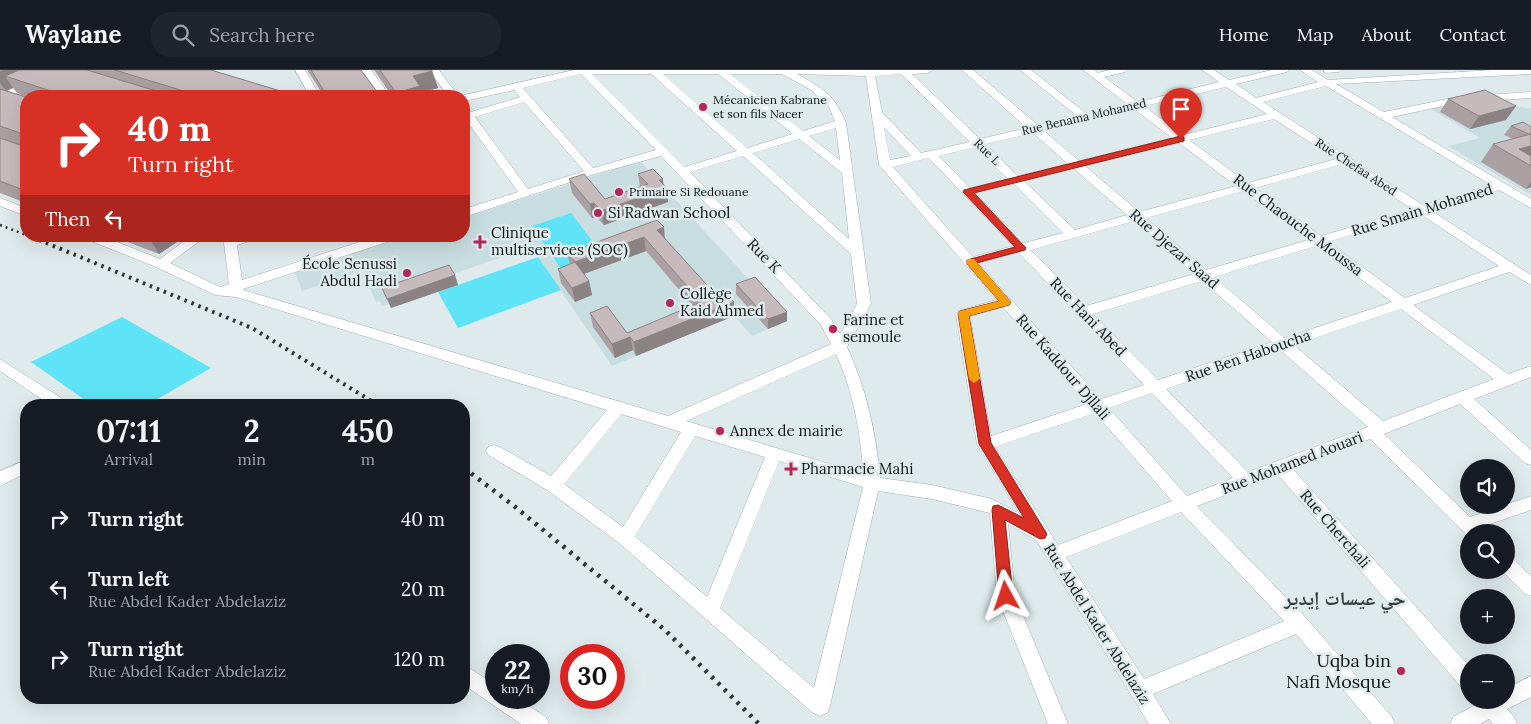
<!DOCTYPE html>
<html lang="en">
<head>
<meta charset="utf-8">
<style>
  :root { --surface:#171b24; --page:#20242c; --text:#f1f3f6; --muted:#9ea1a6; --line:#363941 }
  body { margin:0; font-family:Lora,"Noto Naskh Arabic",serif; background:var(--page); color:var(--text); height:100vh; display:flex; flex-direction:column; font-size:19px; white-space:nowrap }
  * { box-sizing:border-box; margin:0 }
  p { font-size:16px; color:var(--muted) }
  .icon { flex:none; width:28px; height:28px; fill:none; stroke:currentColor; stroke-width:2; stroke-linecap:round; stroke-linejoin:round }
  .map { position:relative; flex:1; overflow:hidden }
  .sheet { position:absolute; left:20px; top:329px; width:450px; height:305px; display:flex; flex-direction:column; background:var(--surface); border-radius:20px; box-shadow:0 5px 20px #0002 }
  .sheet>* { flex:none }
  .top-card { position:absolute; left:20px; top:20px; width:450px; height:152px; border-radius:20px; box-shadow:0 5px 20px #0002; background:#d93025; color:#fff; overflow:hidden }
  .fabs { position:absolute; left:1460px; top:389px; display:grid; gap:10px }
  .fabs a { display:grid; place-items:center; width:55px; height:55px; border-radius:50%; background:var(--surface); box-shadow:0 5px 20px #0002; font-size:25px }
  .speed { position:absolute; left:485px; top:574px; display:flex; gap:10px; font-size:25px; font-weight:700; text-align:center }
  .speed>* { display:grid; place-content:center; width:65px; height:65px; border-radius:50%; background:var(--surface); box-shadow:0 5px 20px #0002; line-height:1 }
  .speed small { font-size:12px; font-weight:400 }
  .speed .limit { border:8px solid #d22; background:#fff; color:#111 }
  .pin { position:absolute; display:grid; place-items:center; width:42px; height:42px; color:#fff; margin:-51px -21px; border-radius:50% 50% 50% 0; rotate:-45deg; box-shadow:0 0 5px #0007 }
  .pin .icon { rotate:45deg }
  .me { position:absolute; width:55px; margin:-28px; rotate:355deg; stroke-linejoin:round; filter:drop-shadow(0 0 4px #0008) }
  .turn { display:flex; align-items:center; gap:18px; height:105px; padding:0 25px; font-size:22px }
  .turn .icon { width:65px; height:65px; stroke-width:2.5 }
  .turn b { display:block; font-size:35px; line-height:42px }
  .then { display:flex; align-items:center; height:48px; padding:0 25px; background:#0003; gap:10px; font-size:19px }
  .eta { display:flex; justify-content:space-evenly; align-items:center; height:85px; text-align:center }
  .eta b { font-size:30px; font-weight:700; line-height:35px }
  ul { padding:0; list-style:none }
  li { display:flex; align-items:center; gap:15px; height:70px; padding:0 25px }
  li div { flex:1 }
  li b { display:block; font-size:19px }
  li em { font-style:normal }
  header { display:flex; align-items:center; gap:30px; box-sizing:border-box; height:70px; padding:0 25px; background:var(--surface); border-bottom:1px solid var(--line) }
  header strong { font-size:24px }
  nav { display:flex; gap:28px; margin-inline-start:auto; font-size:18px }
  .search { width:350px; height:45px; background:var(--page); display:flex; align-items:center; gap:12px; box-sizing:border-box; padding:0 18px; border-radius:20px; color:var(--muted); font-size:19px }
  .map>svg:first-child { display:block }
</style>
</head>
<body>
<header>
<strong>Waylane</strong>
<div class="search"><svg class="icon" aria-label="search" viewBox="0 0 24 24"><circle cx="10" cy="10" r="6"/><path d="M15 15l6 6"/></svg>Search here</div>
<nav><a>Home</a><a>Map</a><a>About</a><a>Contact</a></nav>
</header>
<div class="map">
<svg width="1531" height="654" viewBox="0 0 1531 654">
  <rect width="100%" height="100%" fill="#deeaec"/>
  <!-- built -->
  <path fill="#c8dde0" d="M1461,32L1531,38V125L1448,76L1480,68L1431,39Z
    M640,91L787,251L752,266L734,246L612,296L531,177L453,204L458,215L391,238L389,234L382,236L380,231L376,232L362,201L302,221L295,202L406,166H464V148Z"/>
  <!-- green -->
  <path fill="#5fe3f6" d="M571,143L602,184L561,199L532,156Z
    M538,187L561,220L458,258L438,222Z
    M122,247L211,298L147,335H92L31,292Z"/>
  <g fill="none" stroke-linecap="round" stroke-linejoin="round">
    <!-- minor casing -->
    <g stroke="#a3aeb0" stroke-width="1">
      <path id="minor" d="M51,0H64L7,28H0V24Z
        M295,0H305L320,26H310Z
        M361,0H371L390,26H380Z
        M429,0H439L458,26H448Z
        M574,0H933L928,3L912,4L980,69L1027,58L962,0H973L1038,55L1077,46L1020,0H1031L1087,44L1127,34L1083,0H1094L1098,3L1109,0H1127L1125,2L1104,7L1138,32L1219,12L1202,0H1214L1229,10L1272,0H1289L1287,2L1236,14L1256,28L1318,12L1300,0H1312L1328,10L1493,0H1531V4L1336,14L1384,42L1457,27L1531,22V28L1457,33L1392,47L1531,129V138L1499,120L1432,141L1531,205V215L1509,202L1413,235L1508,304L1531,296V307L1474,329L1531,380V395L1525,393L1460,334L1384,364L1470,447L1531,426V440L1481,457L1483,462H1469V467L1370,369L1293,399L1469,596V620L1462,618L1278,405L1197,436L1306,548L1392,647L1395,654H1372L1296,564L1153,624L1171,654H1149L1036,470L1008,454L1015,526L1068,654H1048L997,526L990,443L932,429L878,421L830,636L827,643L820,646L813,643L619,473L547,420L488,385L486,381L488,377L494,375L500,377L551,406L607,340L236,227L215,225L156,197L86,169L84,166H102L160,189L191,166H206L170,193L220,217L229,214L224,173L226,166H258L256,169L237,175L242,210L378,166H398L396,169L243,219V220L668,346L831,274L821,255L661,86L595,104L464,147V139L518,122L464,47V37L468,38L471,42L520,27L514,20L464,31V26H460ZM581,4L656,80L593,98L523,18ZM592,4H651L737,81L684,97ZM663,4H718L793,64L747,78ZM730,4H782L811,20L828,35L835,51L803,61ZM797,4L866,6L879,95L996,230L958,241L956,244L977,374L1020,444L992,429L932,415L880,408C876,362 866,318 847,277L871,234L846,53C834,24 824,19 797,4ZM901,4L970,72L921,83L882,42L875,6ZM1326,16L1491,115L1423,135L1263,32ZM1226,17L1267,44L1183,65L1144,36ZM524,32L584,101L528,119L475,47ZM1134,39L1172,68L1079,91L1043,60ZM1274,49L1336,89L1248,113L1189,70ZM884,57L911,86L890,90ZM836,58L840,90L809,66ZM1033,63L1068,94L1018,106L985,74ZM799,69L842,103L849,169L753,83ZM1179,73L1236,116L1139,142L1085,96ZM975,77L1008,109L970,118L939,86ZM743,86L851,184L857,234L840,264L831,249L690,102ZM929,88L1013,176L973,187L893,97ZM1343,94L1412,139L1321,166L1255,118ZM1074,99L1127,145L1075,160L1024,111ZM1014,114L1063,163L1024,173L976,124ZM1244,121L1308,170L1206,200L1146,148ZM1420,144L1499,196L1405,228L1328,172ZM1134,151L1194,204L1086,236L1031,180ZM1316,176L1392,232L1285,268L1214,207ZM1019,183L1144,315L1101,329L979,194ZM1202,211L1272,272L1158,310L1093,244ZM1003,237L1087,334L991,366L970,247ZM1401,239L1494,309L1383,351L1294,275ZM1280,280L1368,357L1248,402L1166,319ZM836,284C853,321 861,363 863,404L686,351ZM1152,323L1233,408L1187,426L1109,338ZM1095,343L1172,431L1058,475L995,377ZM621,344L681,362L623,457L564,414ZM695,366L765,387L707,527L635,466ZM779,391L863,417L814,618L720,538ZM1181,442L1284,551L1144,609L1066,487Z
        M1324,0H1341L1339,2L1325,3Z
        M0,128L26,138V146L0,136Z
        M0,289L66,331L69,335H50L0,301Z
        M26,390V403L0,416V401Z
        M1506,485L1512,488L1531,506V526L1525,524L1501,500H1506Z
        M464,595L496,615V628H516L546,647L549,654H521L464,615Z
        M1531,606V627L1507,639L1514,647L1517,654H1493L1489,649L1480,654H1450L1453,647L1477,634V630H1506V619Z"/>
    </g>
    <!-- minor -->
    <use href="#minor" fill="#fff" fill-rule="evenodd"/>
    <!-- rail-far2 -->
    <path stroke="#2e3334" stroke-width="2.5" stroke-dasharray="2 4" stroke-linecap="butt" d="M0,155L26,165
      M28,166L35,169"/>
    <!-- rail-far1 -->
    <path stroke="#2e3334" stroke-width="4" stroke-dasharray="2.5 5" stroke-linecap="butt" d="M32,167L252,258L378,335"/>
    <!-- rail -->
    <path stroke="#2e3334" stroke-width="4.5" stroke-dasharray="3 6" stroke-linecap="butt" d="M464,398L514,436L665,560L759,654"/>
  </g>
  <!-- wall -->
  <path fill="#aaa0a2" d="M0,0H211L297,26L26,27L17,23L13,18L7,21L26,27V133L0,123Z
    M307,0H361L380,26H324Z
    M374,0H432L438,18L422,22L423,26H392Z
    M1448,29L1506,50L1470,59L1440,42Z
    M1511,56L1531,57V117L1526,119L1481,92L1493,74L1513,69L1504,65Z
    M638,104L663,115L667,118L668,132L604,155L596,147L592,148L572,123L569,109L605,129L640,117Z
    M657,150L665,168L734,246L636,286L633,280L615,288L593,257L590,243L627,263L693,236L646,181L584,204L589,211L592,225L575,232L561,213L558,199L570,194L567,183Z
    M112,166H186L159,184Z
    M736,214L787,251L768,259L736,224Z"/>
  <!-- shaded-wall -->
  <path fill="#8b8284" d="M3,0H45L5,6L13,18L6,21L0,13V1Z
    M432,1L438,18L422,22L423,26H397L396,23L413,6Z
    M1516,36L1506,50L1470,59L1479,46Z
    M1531,75V90L1519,79Z
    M663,109L664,120L667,118L668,132L604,155L601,141Z
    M1531,112V117L1526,119Z
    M594,133L596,147L592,148L590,134Z
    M664,157L665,171L657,160Z
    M148,166H186L159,184Z
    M644,167L646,181L578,206L575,192Z
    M455,205L458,215L391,238L387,229Z
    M589,211L592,225L575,232L572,218Z
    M734,232V246L636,286L634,272Z
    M787,242V251L768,259V249Z
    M630,267L633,280L615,288L612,274Z"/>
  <!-- building -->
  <path fill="#c6babc" stroke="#8b8284" d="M19,0H87L173,26H66L5,6Z
    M115,0H211L297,26H200Z
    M311,0H361L380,26H327Z
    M380,0H432V1L413,6L420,16L396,23Z
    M0,19L26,27V65L0,56Z
    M1485,20L1516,36L1479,46L1448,29Z
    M1523,52L1531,57V64H1529L1511,56Z
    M1531,64V76L1519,79L1531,86V96L1493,74Z
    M0,68L26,77V121L0,111Z
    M653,99L663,109L659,110L667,118L601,141L594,133L590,134L569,109L584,104L605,129L648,114L638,104Z
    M657,150L664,157L657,160L717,226L725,222L734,232L634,272L630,267L612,274L590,243L607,236L627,263L701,232L644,167L575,192L567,183Z
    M575,192L589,211L572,218L558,199Z
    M449,195L455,205L387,229L382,218Z
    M755,207L787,242L768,249L736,214Z"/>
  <!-- route -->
  <path fill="#d93025" stroke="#8d1f18" d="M1181,66L1184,67V71L974,123L1026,178L1025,180L977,193L1011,232L1009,235L969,246L991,373L1047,464L1045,468L1040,469L1005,450L1013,526L1011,531L1006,532L1001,531L999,526L992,440L993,436L998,435L1024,448L979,374L958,244L960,241L999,231L967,194V190L1015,177L963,122L964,120Z"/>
  <!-- slow -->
  <path fill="#f59e0b" d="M967,189H974L1011,232L1009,235L969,246L980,309L974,313L969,309L958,244L960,241L999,231L967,194Z"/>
  <!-- markers -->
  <g fill="#b62756" stroke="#deeaec" stroke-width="2">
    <circle cx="703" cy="37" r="5"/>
    <circle cx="619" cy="122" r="5"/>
    <circle cx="598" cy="143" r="5"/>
    <path d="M477.5 164.5h5v5h5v5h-5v5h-5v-5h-5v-5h5z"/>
    <circle cx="407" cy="203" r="5"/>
    <circle cx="670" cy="233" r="5"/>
    <circle cx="833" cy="259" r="5"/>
    <circle cx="720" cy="361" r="5"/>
    <path d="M788.5 391.5h5v5h5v5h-5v5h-5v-5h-5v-5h5z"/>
    <circle cx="1401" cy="601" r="5"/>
  </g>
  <g text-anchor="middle" stroke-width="5" stroke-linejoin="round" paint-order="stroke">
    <!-- far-poi labels -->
    <g font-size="12" fill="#131718" stroke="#deeaec" text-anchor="start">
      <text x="713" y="34">Mécanicien Kabrane<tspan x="713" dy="14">et son fils Nacer</tspan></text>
      <text x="629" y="126">Primaire Si Redouane</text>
    </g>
    <!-- far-street labels -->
    <g font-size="12" fill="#131718" stroke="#deeaec">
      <text transform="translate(1084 47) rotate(-13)" y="4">Rue Benama Mohamed</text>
      <text transform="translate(987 82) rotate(44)" y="4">Rue L</text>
      <text transform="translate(1356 97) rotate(33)" y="4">Rue Chefaa Abed</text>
    </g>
    <!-- street labels -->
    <g font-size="15" fill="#131718" stroke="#deeaec">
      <text transform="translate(1422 140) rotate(-17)" y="5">Rue Smain Mohamed</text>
      <text transform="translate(1298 155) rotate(37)" y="5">Rue Chaouche Moussa</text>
      <text transform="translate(1174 179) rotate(41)" y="5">Rue Djezar Saad</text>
      <text transform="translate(764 186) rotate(46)" y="5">Rue K</text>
      <text transform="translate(1088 247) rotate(46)" y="5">Rue Hani Abed</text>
      <text transform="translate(1248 286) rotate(-19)" y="5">Rue Ben Haboucha</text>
      <text transform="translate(1063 297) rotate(49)" y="5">Rue Kaddour Djllali</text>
      <text transform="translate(1292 393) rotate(-21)" y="5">Rue Mohamed Aouari</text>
      <text transform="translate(1335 459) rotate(49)" y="5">Rue Cherchali</text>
      <text transform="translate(1097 554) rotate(58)" y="5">Rue Abdel Kader Abdelaziz</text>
    </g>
    <!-- poi labels -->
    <g font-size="15" fill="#131718" stroke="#deeaec" text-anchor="start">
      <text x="608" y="148">Si Radwan School</text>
      <text x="491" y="168">Clinique<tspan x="491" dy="17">multiservices (SOC)</tspan></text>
      <text x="397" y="199" text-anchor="end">École Senussi<tspan x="397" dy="17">Abdul Hadi</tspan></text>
      <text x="680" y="229">Collège<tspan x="680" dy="17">Kaid Ahmed</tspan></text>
      <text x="843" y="255">Farine et<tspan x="843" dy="17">semoule</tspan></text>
      <text x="730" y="366">Annex de mairie</text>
      <text x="801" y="404">Pharmacie Mahi</text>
    </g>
    <!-- near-poi labels -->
    <g font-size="18" fill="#131718" stroke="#deeaec" text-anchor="end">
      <text x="1391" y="597">Uqba bin<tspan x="1391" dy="21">Nafi Mosque</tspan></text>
    </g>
    <!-- near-neighbourhood labels -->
    <g font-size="19" font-weight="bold" fill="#364041" stroke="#deeaec">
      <text x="1345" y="535">حي عيسات إيدير</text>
    </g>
  </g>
</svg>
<div class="fabs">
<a><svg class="icon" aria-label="sound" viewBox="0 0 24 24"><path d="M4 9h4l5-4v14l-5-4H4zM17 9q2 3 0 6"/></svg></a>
<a><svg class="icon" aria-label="search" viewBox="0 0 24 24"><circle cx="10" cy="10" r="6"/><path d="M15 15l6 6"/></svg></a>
<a>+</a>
<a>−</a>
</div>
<div class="speed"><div>22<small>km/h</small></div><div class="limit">30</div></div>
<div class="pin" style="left:1181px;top:69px;background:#d93025"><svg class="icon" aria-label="arrive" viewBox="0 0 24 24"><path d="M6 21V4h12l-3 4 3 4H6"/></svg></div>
<svg class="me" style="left:1006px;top:526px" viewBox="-20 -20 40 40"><path d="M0-17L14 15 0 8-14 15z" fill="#d93025" stroke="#fff" stroke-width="4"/></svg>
<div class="top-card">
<div class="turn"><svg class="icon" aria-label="right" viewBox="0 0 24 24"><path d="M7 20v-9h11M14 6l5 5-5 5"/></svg><div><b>40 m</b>Turn right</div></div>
<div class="then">Then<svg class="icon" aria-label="left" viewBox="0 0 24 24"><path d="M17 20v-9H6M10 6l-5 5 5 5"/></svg></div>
</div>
<section class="sheet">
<div class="eta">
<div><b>07:11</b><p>Arrival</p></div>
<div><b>2</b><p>min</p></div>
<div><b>450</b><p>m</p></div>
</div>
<ul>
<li><svg class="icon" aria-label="right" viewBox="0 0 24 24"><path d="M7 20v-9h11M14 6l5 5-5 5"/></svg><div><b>Turn right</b></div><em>40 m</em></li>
<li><svg class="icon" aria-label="left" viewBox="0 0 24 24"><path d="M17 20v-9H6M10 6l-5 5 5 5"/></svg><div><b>Turn left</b><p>Rue Abdel Kader Abdelaziz</p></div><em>20 m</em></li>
<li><svg class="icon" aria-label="right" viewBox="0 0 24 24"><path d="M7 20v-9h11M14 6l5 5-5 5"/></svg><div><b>Turn right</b><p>Rue Abdel Kader Abdelaziz</p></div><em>120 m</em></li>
</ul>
</section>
</div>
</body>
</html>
